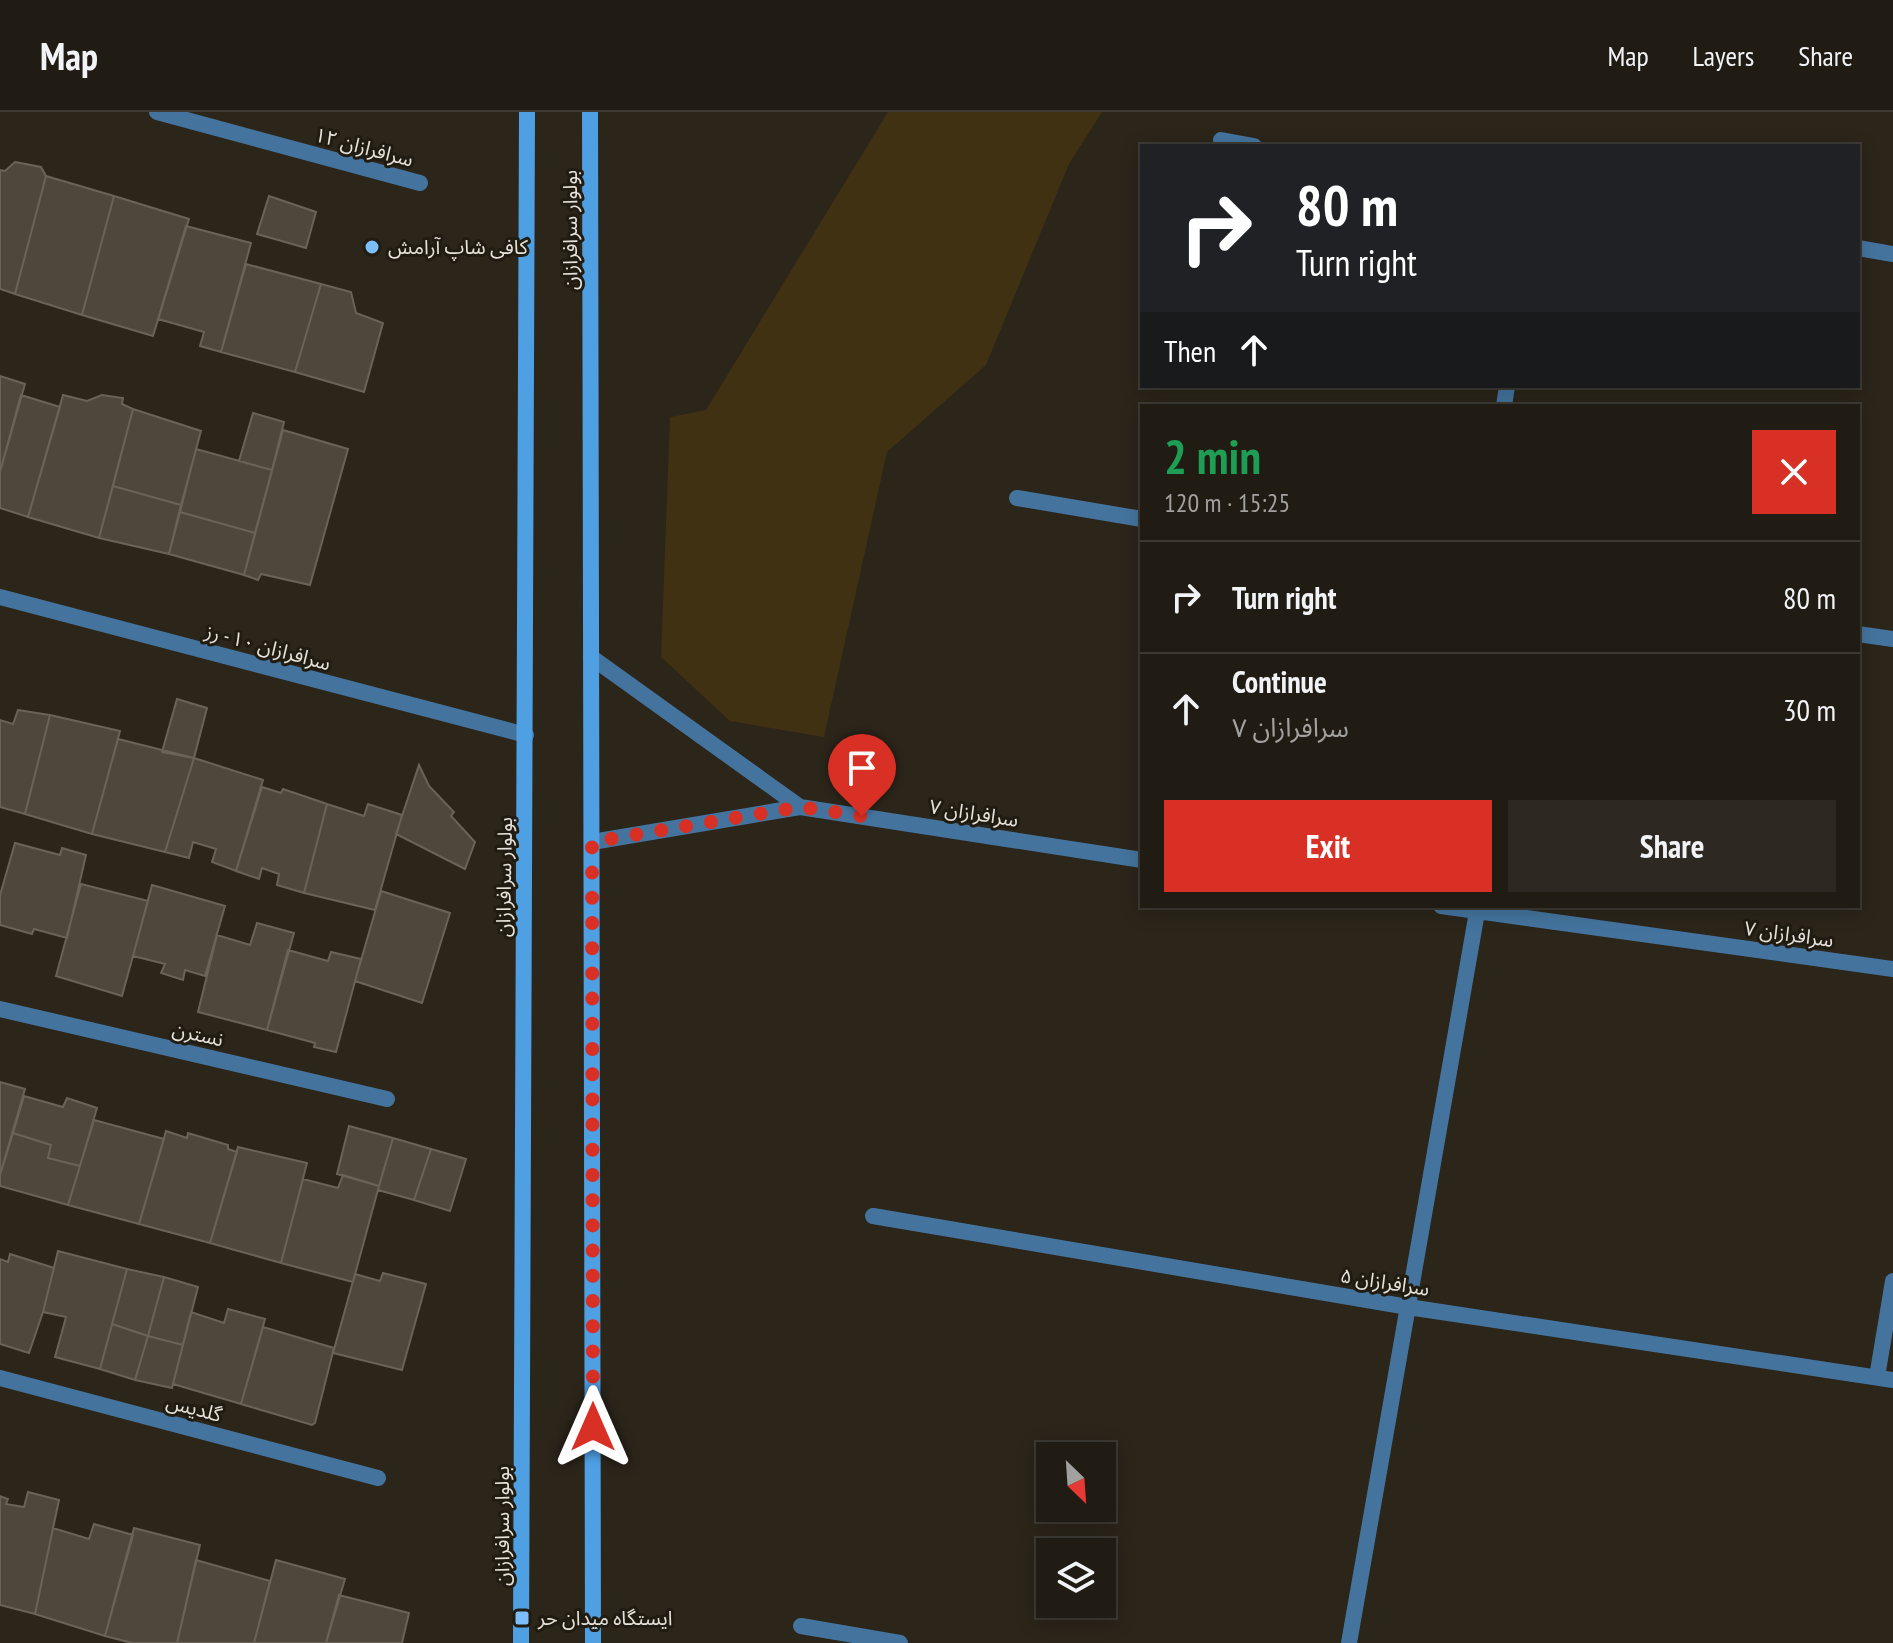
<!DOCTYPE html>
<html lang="en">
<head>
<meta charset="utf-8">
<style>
  :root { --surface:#201c14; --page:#2d2922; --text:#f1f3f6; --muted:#a2a1a0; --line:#3d3a34; --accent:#d93025 }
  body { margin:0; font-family:"PT Sans Narrow","Noto Sans Arabic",sans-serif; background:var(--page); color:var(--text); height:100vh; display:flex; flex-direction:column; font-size:30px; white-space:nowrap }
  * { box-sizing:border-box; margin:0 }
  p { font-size:26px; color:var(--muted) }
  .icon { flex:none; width:44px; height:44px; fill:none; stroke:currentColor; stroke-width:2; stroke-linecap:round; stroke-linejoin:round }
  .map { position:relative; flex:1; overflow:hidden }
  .sheet { position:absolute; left:1140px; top:292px; width:720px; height:504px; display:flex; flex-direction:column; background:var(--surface); border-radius:0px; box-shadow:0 4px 20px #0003,0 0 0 2px var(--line) }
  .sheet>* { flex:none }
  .guide { position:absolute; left:1140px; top:32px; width:720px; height:244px; border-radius:0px; box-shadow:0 4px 20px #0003,0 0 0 2px var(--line); background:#202124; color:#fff; overflow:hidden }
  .needle { width:52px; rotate:155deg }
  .controls { position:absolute; left:1036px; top:1330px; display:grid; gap:16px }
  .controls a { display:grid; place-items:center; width:80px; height:80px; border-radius:0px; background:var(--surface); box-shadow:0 4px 20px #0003,0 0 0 2px var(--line); font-size:40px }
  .pin { position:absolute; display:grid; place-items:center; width:68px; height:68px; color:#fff; margin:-82px -34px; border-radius:50% 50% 50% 0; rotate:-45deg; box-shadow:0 0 8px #0007 }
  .pin .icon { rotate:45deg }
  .me { position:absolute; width:88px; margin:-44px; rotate:0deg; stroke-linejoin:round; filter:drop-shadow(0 0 6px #0008) }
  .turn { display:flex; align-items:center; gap:28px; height:168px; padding:0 24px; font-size:36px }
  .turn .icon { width:104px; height:104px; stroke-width:2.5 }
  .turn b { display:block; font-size:56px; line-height:68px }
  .then { display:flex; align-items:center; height:76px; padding:0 24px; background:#0003; gap:16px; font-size:30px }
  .round { display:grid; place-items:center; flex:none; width:84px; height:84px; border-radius:0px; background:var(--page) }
  .summary { display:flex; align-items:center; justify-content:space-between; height:136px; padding:0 24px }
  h1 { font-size:48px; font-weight:600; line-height:60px; color:#1e9e55 }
  .cta { display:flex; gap:16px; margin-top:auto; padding:16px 24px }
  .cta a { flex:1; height:92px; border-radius:0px; background:var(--accent); color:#fff; font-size:32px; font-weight:600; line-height:92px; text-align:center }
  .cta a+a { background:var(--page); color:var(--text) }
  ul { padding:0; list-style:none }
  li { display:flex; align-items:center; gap:24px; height:112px; padding:0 24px; border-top:2px solid var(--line) }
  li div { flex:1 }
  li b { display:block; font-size:30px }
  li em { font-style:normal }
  header { display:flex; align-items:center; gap:48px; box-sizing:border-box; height:112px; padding:0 40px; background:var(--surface); border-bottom:2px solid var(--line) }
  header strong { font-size:38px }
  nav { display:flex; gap:44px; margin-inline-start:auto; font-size:28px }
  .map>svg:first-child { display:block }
</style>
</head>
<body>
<header>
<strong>Map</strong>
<nav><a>Map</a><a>Layers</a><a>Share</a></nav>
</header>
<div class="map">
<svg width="1893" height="1531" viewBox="0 0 1893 1531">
  <rect width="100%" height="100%" fill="#2b251a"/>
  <!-- green -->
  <path fill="#403112" d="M888,0H1102L1069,52L986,253L887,340L824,625L730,609L661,545L670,305L706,298Z"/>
  <!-- building -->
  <path fill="#4e483c" stroke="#6a6357" stroke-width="2" d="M15,50L41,55L46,64L15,182L0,177V58L5,59Z
    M46,64L114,84L82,203L15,182Z
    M114,84L189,107L153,224L82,203Z
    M269,84L316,100L306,136L257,122Z
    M186,114L251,131L221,240L200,234L204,220L158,207Z
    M246,152L321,172L295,260L221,240Z
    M321,172L351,180L356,201L383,211L364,280L295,260Z
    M0,264L25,272L0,360Z
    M21,283L60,295L28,405L0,396V360Z
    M63,283L87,289L102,283L123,286L122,292L133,297L99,426L28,405Z
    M133,297L201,319L181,393L113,374Z
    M253,301L284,310L272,358L239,349Z
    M283,318L348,337L310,473L261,462L258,468L244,463Z
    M196,337L272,358L255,421L180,400Z
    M113,374L181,393L169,442L99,426Z
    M180,400L255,421L244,463L169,442Z
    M177,587L207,596L194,646L162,640Z
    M18,598L50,603L25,702L0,695V608L13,612Z
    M50,603L120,619L92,722L25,702Z
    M118,627L194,646L165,740L92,722Z
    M194,646L263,668L236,759L212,750L216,737L193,730L189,746L165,740Z
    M419,653L429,674L454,700L451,704L475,730L465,757L396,722Z
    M262,675L281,681L283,677L327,692L304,781L277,773L279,762L262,756L259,767L236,759Z
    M327,692L364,704L368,692L402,703L375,798L304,781Z
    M15,731L60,743L62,736L86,743L67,826L34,817L32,822L0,813V783Z
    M81,772L148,789L122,884L56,864Z
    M152,773L225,794L205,864L185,858L183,868L161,861L165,852L133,844Z
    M381,779L450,801L422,891L355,869Z
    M257,811L294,821L267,918L198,900L217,823L250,833Z
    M288,838L328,849L331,840L361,847L336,940L314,935L315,931L267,918Z
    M0,970L25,977L0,1063Z
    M24,984L63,995L67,986L97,996L80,1054L48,1046L51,1033L13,1021Z
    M94,1008L164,1027L139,1112L68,1093Z
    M349,1014L393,1026L379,1074L337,1062Z
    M166,1019L187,1026L188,1021L228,1033V1037L237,1040L210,1131L139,1112Z
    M13,1021L51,1033L48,1046L80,1054L68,1093L0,1074V1063Z
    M393,1026L431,1037L414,1088L378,1078Z
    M238,1035L307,1051L281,1151L210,1131Z
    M431,1037L466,1047L450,1099L414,1088Z
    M343,1063L379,1074L353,1170L281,1151L303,1067L338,1076Z
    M58,1139L127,1157L100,1257L55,1245L66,1205L43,1200Z
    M10,1142L54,1156L43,1200L29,1241L0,1232V1147L8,1150Z
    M127,1157L164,1165L148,1224L112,1212Z
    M383,1161L426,1172L402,1258L333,1241L355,1162L380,1169Z
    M164,1165L198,1175L183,1233L148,1224Z
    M228,1197L265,1207L241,1292L173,1272L191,1200L224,1211Z
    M112,1212L148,1224L135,1268L100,1257Z
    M263,1215L334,1236L315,1311L312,1313L241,1292Z
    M148,1224L183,1233L172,1276L135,1268Z
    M28,1380L59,1388L35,1502L0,1493V1384L8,1387L6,1392L24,1395Z
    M94,1412L133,1423L105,1524L35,1502L53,1416L89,1427Z
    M134,1416L200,1433L177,1531H132L105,1524Z
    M196,1448L270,1469L254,1531H177Z
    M276,1448L345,1467L326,1531H254Z
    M339,1483L409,1501L402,1531H326Z"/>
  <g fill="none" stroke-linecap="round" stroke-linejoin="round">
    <!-- street -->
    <path stroke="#44749e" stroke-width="16" d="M157,0L420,71
      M1221,28L1254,34
      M1858,136L1893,142
      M1504,294L1507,274
      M1017,386L1142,407
      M0,485L526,623
      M1858,522L1893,527
      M591,545L800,695
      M592,730L800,695L1142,748
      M1441,794L1893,857
      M0,897L387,987
      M873,1104L1408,1195L1893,1268
      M1877,1265L1893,1169
      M0,1266L378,1366
      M801,1514L900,1531
      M1349,1531L1477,800"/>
    <!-- secondary -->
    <path stroke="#4f9fe3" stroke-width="16" d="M590,0L593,1531
      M521,1531L527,0"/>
  </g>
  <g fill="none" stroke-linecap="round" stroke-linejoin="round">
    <!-- route -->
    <path stroke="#d93025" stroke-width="14" stroke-dasharray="0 25.2" d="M593,1315L592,730L800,695L862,704"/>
  </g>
  <!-- markers -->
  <g fill="#7cbef9" stroke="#211c11" stroke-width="3">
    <circle cx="372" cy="135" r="8"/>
    <rect x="514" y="1498" width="16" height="16" rx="4"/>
  </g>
  <g text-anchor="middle" stroke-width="6" stroke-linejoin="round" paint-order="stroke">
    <!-- street labels -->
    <g font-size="20" fill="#e6e2db" stroke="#211c11">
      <text transform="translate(364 35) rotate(15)" y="7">سرافرازان ۱۲</text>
      <text transform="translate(570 118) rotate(-90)" y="7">بولوار سرافرازان</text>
      <text transform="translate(268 535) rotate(15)" y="7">سرافرازان ۱۰ - رز</text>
      <text transform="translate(974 701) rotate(9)" y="7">سرافرازان ۷</text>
      <text transform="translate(504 765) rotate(-89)" y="7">بولوار سرافرازان</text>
      <text transform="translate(1789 822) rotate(8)" y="7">سرافرازان ۷</text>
      <text transform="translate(198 922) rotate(13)" y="7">نسترن</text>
      <text transform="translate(1385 1170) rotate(9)" y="7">سرافرازان ۵</text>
      <text transform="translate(194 1296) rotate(15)" y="7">گلدیس</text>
      <text transform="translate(502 1414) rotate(-90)" y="7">بولوار سرافرازان</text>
    </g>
    <!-- poi labels -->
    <g font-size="20" fill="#e6e2db" stroke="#211c11" text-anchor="start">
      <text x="388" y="142">کافی شاپ آرامش</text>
      <text x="538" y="1513">ایستگاه میدان حر</text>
    </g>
  </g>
</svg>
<div class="controls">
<a><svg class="needle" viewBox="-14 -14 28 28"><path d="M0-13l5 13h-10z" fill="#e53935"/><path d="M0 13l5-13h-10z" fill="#a2a1a0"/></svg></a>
<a><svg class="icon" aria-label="layers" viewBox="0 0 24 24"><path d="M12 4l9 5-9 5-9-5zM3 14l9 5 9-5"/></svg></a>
</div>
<div class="pin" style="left:862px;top:704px;background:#d93025"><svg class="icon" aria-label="arrive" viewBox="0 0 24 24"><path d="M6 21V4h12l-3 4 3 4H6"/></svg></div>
<svg class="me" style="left:593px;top:1315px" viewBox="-20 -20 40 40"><path d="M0-17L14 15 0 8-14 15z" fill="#d93025" stroke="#fff" stroke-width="4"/></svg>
<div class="guide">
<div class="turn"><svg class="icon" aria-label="right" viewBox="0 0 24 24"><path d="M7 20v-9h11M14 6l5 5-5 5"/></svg><div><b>80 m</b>Turn right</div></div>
<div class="then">Then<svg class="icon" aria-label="ahead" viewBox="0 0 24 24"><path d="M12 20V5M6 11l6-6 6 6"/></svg></div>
</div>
<section class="sheet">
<div class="summary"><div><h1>2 min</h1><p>120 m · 15:25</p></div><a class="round" style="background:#d93025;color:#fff"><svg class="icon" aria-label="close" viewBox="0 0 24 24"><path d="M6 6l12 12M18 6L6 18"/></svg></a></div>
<ul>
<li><svg class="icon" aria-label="right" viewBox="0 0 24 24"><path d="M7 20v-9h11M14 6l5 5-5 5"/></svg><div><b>Turn right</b></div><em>80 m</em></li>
<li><svg class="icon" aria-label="ahead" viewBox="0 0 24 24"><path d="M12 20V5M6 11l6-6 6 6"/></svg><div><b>Continue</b><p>سرافرازان ۷</p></div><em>30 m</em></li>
</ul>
<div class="cta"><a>Exit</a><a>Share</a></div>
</section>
</div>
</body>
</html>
